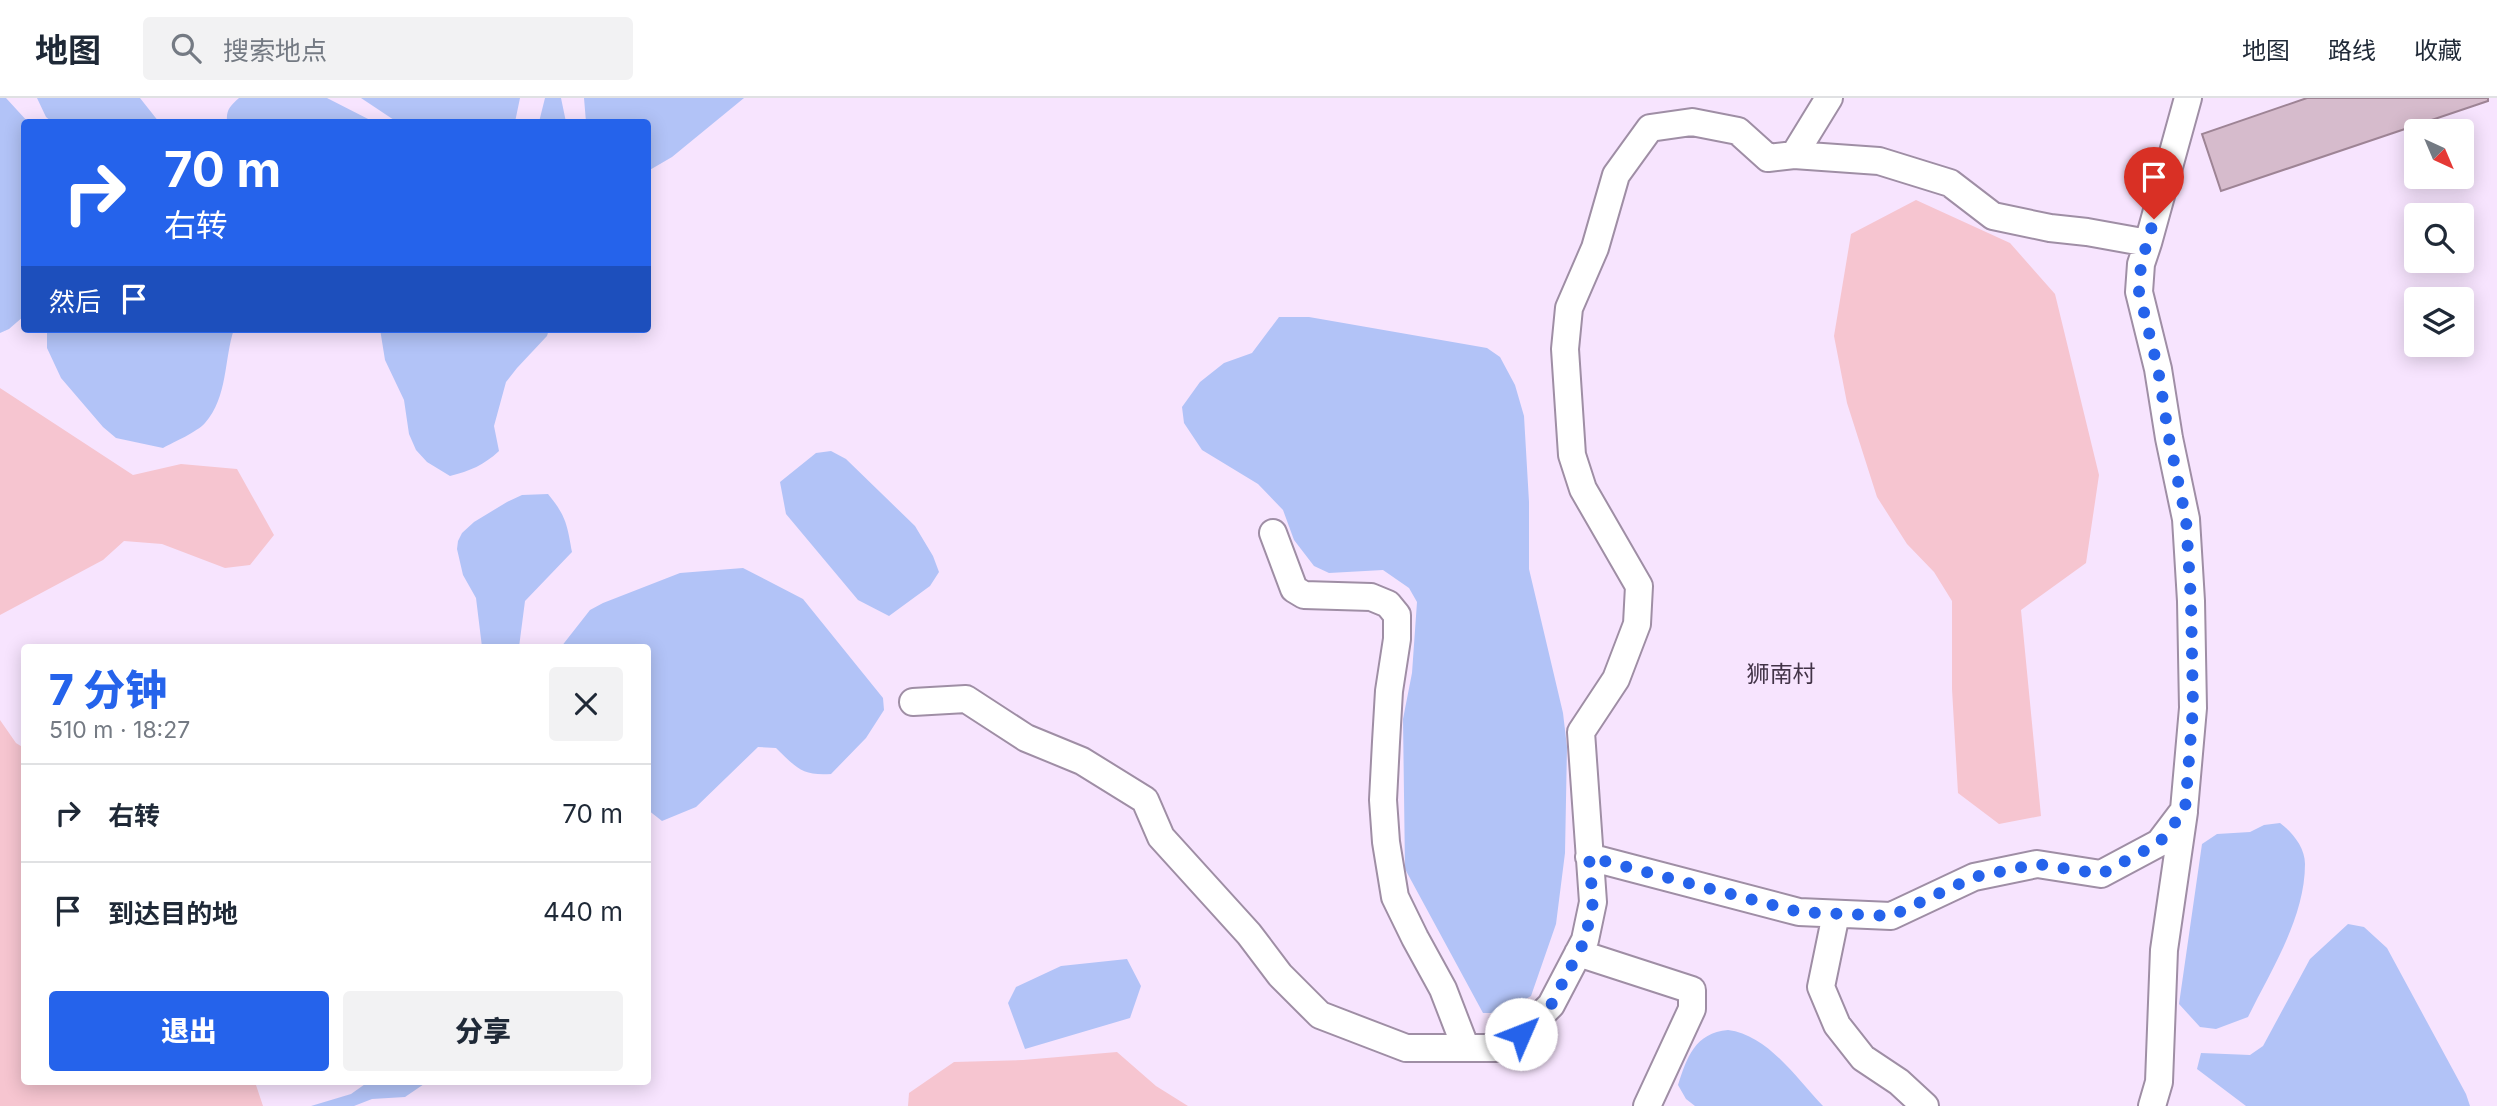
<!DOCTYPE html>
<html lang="zh">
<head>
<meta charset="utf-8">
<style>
  :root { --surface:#fff; --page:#f2f2f3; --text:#1f2937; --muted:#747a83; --line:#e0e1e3; --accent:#2563eb }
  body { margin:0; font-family:Inter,"Noto Sans SC",sans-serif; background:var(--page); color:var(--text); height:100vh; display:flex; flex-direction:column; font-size:26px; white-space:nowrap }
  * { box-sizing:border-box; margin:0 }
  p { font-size:23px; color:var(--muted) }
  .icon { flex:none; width:38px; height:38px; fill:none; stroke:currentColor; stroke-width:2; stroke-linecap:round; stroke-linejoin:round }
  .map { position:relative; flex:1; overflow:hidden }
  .side { position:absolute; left:21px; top:546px; width:630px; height:441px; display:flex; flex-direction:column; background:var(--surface); border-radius:7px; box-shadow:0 4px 18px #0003 }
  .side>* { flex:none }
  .banner { position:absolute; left:21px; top:21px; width:630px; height:214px; border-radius:7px; box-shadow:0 4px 18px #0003; background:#2563eb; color:#fff; overflow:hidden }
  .needle { width:46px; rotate:136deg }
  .controls { position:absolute; left:2404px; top:21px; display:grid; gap:14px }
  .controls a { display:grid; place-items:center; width:70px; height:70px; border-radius:7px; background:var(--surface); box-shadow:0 4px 18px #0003; font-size:35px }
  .pin { position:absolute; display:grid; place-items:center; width:60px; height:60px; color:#fff; margin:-72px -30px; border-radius:50% 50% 50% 0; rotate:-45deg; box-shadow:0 0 7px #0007 }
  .pin .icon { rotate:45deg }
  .me { position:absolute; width:77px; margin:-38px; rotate:46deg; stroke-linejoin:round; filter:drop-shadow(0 0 5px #0008) }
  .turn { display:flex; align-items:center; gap:24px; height:147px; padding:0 28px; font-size:32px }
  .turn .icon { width:91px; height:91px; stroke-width:2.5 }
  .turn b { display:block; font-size:49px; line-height:60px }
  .then { display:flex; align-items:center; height:66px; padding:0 28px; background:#0003; gap:14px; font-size:26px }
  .round { display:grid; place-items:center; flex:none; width:74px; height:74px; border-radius:7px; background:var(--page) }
  .summary { display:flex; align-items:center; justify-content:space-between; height:119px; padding:0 28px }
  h1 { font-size:42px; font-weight:800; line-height:52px; color:var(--accent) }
  .primary-button { display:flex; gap:14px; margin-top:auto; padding:14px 28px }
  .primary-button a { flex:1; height:80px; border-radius:7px; background:var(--accent); color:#fff; font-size:28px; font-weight:800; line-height:80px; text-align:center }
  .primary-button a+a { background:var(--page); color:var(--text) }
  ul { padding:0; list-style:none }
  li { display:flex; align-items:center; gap:21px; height:98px; padding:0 28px; border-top:2px solid var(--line) }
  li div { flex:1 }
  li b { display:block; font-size:26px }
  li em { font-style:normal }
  header { display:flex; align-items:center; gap:42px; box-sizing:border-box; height:98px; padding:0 35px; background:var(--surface); border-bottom:2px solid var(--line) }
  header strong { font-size:33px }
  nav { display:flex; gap:38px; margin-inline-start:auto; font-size:24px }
  .search { width:490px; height:63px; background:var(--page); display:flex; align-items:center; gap:18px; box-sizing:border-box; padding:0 24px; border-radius:7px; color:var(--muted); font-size:26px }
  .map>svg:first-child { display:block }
</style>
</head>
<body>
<header>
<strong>地图</strong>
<div class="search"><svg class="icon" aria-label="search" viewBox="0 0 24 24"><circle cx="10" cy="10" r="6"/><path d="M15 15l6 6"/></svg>搜索地点</div>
<nav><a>地图</a><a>路线</a><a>收藏</a></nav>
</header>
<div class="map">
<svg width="2497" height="1008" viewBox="0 0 2497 1008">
  <rect width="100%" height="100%" fill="#f7e4fe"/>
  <!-- green -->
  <path fill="#f6c5d0" d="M1916,102L2010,145L2055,196L2099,377L2086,465L2021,512L2041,718L1999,726L1958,695L1952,591V503L1934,474L1907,446L1877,399L1847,305L1834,238L1851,136Z
    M0,290L133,377L181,366L237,371L274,437L250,467L225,470L162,446L124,443L103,462L0,517Z
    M0,622L16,645L24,650V984H255L263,1008H0Z
    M1117,954L1156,988L1188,1008H908L909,995L954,964L1023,962Z"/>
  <!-- water -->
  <path fill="#b2c3f7" d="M0,0H6L28,24H24V218L9,231L0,235Z
    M37,0H140L159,24H52L46,19Z
    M239,0H327L374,24H227C226,12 230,8 239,0Z
    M361,0H520L515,24H397Z
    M545,0H561L566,24H539Z
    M584,0H744L672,59L648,73V24H586Z
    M1279,219H1309L1487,250L1500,259L1515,287L1524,318L1529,404V471L1563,615L1567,649L1565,755L1556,826L1531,898L1501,915H1483L1405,771L1403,621L1412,575L1417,504L1409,490L1383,472L1329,475L1314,468L1294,442L1283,412L1258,386L1202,352L1184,325L1182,309L1200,284L1224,265L1252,255Z
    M47,231H234C224,261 228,299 205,325C197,334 174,344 163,350L116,340L103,329L61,280L47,250Z
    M380,231H549L547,238L517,270L506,284L494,328L499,353C484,367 470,373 450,378L427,364L416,352L409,336L404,302L385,262Z
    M831,353L846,361L915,428L933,458L939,474L930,488L889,518L858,502L786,416L780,384L816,355Z
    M548,396C566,418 567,426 572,454L525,503L519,549H482L476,500L463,477L457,451L458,443L462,435L474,424L507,404L522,397Z
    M743,470L803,501L883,600L884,612L866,640L831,676C801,678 796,669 776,650L758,649L696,709L662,723L648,712V550L561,549L590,512L603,505L680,475Z
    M2280,725C2292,734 2305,749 2305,766C2305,820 2271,872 2248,919L2216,931L2200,929L2179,906L2202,746L2217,736L2250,734L2264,727Z
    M2348,826L2364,829L2387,850L2466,996L2470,1008H2246L2197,971L2201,955L2250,957L2263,948L2310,861Z
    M1127,861L1141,888L1130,920L1025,951L1008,905L1016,889L1061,868Z
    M1728,932C1768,937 1796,980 1823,1008H1695L1686,1001L1678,987C1687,959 1695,935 1728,932Z
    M368,984H427L405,999L372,1001L354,1008H311L351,996Z"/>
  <!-- building -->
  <path fill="#d6bbcc" stroke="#9e8495" stroke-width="2" d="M2307,0H2488V3L2221,93L2202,36Z"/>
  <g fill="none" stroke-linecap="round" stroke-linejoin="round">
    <!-- minor casing -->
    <g stroke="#9f8ea5" stroke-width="30">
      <path id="minor" d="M1794,57L1829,0
        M1273,435L1294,491L1304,497L1371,499L1388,506L1397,517V541L1389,593L1386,644L1383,702L1386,744L1395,799L1415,840L1443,891L1465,948
        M913,604L966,601L1026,640L1082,663L1145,702L1161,739L1249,836L1280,877L1320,917L1406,950H1507L1551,907L1585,842L1593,804L1581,634L1616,581L1637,526L1639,488L1583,391L1572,357L1565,251L1569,210L1595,150L1616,77L1650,30L1692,24L1738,33L1768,60L1794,57L1879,63L1950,85L1993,118L2050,130L2087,134L2148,145L2188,0
        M1589,759L1799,814L1891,818L1974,779L2037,766L2101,776L2159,745L2184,712L2193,610L2191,503L2186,421L2169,340L2158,271L2139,194L2141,166L2148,145
        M1836,816L1821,889L1837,927L1863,960L1899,984L1925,1008
        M1578,855L1692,892V911L1647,1008
        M2152,1008L2159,984L2164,852L2184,714"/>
    </g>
    <!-- minor -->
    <use href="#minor" stroke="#fff" stroke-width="26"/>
  </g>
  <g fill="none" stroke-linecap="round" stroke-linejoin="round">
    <!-- route -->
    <path stroke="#2563eb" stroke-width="12" stroke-dasharray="0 21.6" d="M1521,936L1551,907L1585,842L1593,804L1589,759L1799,814L1891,818L1974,779L2037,766L2101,776L2159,745L2185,712L2193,610L2191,503L2186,421L2169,340L2158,271L2139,194L2141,166L2154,121"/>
  </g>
  <g text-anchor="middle" stroke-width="7" stroke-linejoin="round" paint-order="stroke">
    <!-- quarter labels -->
    <g font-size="23" fill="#423347" stroke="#f7e4fe">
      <text x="1781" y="584">狮南村</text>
    </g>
  </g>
</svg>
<div class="controls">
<a><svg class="needle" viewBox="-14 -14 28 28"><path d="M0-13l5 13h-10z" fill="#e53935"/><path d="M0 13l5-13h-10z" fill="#747a83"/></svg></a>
<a><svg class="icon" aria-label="search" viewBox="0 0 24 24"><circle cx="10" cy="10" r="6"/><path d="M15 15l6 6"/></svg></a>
<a><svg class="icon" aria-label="layers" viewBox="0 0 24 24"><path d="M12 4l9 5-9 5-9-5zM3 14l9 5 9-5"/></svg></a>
</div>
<div class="pin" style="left:2154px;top:121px;background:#d93025"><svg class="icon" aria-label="arrive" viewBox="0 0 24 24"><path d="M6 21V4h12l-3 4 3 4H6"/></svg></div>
<svg class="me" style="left:1521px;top:936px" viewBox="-20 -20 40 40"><circle r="19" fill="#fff"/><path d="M0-13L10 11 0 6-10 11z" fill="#2563eb"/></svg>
<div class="banner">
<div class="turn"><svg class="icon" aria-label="right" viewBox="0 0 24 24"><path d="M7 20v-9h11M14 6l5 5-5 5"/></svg><div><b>70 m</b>右转</div></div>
<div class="then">然后<svg class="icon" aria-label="arrive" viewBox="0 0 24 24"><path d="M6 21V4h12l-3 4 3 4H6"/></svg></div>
</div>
<section class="side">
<div class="summary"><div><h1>7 分钟</h1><p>510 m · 18:27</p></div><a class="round"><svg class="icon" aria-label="close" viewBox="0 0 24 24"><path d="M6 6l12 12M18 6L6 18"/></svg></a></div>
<ul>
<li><svg class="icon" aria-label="right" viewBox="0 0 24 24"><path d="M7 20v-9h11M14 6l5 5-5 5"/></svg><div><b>右转</b></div><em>70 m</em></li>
<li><svg class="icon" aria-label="arrive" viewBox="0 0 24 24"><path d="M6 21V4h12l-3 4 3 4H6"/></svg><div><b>到达目的地</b></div><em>440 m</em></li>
</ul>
<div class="primary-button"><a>退出</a><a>分享</a></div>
</section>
</div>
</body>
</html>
